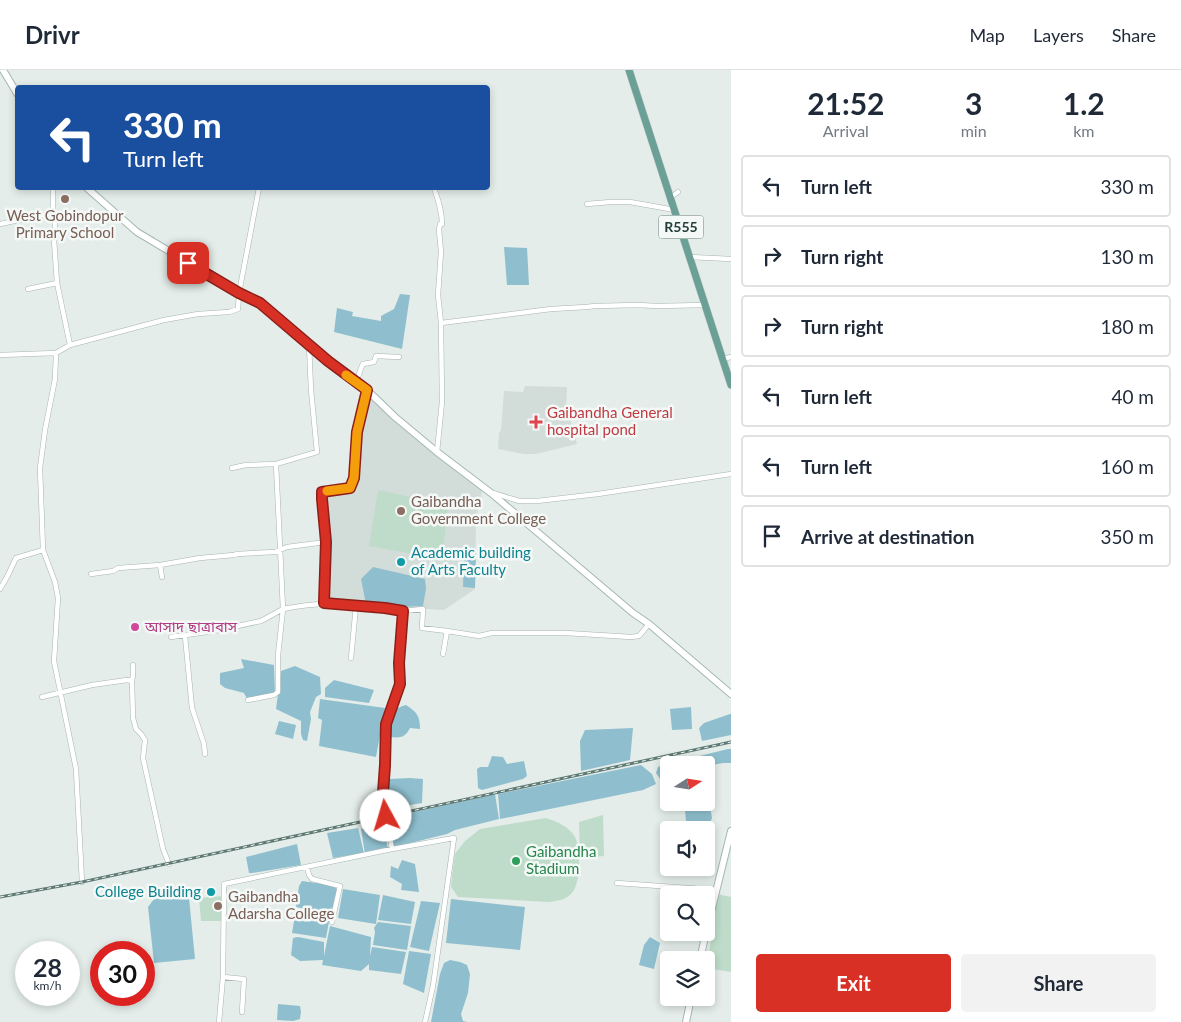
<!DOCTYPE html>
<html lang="en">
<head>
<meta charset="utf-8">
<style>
  :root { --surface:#fff; --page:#f2f2f3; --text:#1f2937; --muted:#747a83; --line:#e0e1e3; --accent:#d93025 }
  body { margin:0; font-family:Lato,"Noto Sans Bengali",sans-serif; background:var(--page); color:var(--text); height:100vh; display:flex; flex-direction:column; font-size:19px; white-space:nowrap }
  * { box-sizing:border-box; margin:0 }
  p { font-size:16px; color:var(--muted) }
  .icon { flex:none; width:28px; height:28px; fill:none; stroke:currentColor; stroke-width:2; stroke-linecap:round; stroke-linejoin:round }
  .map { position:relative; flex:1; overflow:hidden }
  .details { display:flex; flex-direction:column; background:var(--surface); width:450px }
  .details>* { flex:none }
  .hud { position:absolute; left:15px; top:15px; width:475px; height:105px; border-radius:5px; box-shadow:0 2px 8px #0003; background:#1a4fa0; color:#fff; overflow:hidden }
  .needle { width:32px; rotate:78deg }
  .fabs { position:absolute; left:660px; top:686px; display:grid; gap:10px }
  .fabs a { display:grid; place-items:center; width:55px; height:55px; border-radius:5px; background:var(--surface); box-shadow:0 2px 8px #0003; font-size:25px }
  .speed { position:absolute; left:15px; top:871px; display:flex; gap:10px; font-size:25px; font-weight:700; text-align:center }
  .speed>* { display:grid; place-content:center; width:65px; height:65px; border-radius:50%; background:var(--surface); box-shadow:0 2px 8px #0003; line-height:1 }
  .speed small { font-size:12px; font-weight:400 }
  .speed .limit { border:8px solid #d22; background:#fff; color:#111 }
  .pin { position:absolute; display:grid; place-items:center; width:42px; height:42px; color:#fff; margin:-21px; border-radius:10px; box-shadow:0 2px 8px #0006 }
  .me { position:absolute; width:55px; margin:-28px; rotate:354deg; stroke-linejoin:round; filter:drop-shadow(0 0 4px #0008) }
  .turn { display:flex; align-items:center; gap:18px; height:105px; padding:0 25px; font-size:22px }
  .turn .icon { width:65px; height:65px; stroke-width:2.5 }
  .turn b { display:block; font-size:35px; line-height:42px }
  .eta { display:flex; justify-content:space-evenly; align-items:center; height:85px; text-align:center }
  .eta b { font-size:30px; font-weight:700; line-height:35px }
  .action { display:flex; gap:10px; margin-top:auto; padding:10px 25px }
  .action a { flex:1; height:58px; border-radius:5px; background:var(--accent); color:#fff; font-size:20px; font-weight:700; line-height:58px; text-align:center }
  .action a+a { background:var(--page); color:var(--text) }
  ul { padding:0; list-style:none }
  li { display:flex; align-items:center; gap:15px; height:62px; margin:0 10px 8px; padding:0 15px; border:2px solid var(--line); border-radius:5px }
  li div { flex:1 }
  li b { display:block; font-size:19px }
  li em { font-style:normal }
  header { display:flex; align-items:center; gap:30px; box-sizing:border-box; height:70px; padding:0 25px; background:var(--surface); border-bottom:1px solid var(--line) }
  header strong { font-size:24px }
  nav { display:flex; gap:28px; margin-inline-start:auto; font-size:18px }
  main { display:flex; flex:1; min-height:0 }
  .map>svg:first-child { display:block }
</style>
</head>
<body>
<header>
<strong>Drivr</strong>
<nav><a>Map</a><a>Layers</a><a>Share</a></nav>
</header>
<main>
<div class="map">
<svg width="731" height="952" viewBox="0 0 731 952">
  <rect width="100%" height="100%" fill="#e4ede9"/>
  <!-- built -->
  <path fill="#d2dcd9" d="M525,316L567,317L566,339L569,345L577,374L536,384H524L498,379L499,363L501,360L504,321L523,322Z
    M367,324L435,383L482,421L476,449L475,519L444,540L325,533L327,473L323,422L350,419Z"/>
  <!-- green -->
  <path fill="#bedcc9" d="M378,420L448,435L442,489L369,476Z
    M603,745L604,786L580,788L579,752Z
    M546,748C557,752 569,756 575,767C581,778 581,815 571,824C565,830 557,831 549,832L458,827L451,817L453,798L455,784L465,771L480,759Z
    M717,824L731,827V902L707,898Z
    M223,826V851H201L199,828Z"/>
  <!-- water -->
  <path fill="#8fbfce" d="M504,177L527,178L529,215H507Z
    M400,224L410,225L402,279L334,262L337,238L353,242L352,246L381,251V246L394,239Z
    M464,482H476L475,518L463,517Z
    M373,497L425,509L426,519L423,536L401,537L366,534L361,509Z
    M241,589L274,595L275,625L247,629L244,623L225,618L220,614V603L244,598Z
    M295,596L320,607L321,624L316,627L310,642L311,649L307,671L303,670L301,664V651L276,639L281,601Z
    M334,610L374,620L369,633L325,627V618Z
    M320,629L385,638L376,687L319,676L322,650L318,648Z
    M406,635C417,642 420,646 420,659L410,658C405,668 400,668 390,667C390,649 387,640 406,635Z
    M691,637L692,659L672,660L670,639Z
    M730,644H731V665L702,671L699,658L704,653Z
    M279,651L296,655L293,669L275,664Z
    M633,658L630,690L581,701L580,671L585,660Z
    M728,679H731V693H723L706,696V695H669V713H663L656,703L658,697L663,695Z
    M492,686L503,687L507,694L524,691L527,706L523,709L482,720L478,718L477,699L480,697H488Z
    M641,695L652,704L656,714L643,720L500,749L498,724Z
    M410,708L423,709L422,733L386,739L385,712L389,709Z
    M495,724L499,749L455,760L447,764L394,777L388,748Z
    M710,736L712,748L709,755L705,753L697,756L695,754L686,751L685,740Z
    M377,752L383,753L388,780L365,784L361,759Z
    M358,758L364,783L333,788L327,763Z
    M297,774L301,795L252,803H249L246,787Z
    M402,790L415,794L419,822L401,820L402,814L390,807L391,796L398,799Z
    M302,811L331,815L337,819L331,845L296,837L299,816Z
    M343,819L380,825L376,854L338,848Z
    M179,825L189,828L195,889L154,893L148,837L154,829Z
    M383,825L415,832L411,854L378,850Z
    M451,829L525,837L520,880L446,873Z
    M421,831L440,833L429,881L410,877Z
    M296,840L330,846L326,868L292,863Z
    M378,852L411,856L407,880L373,875L375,862L374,858Z
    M330,856L371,867L370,886L372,877L406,882L401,904L369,900V891V894L361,901L322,895L323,890L300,891L291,885L293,868L298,867L324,872V886Z
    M650,867L660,873L654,899L639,895L644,875Z
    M409,881L431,884L424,923L403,914Z
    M450,890L460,892L467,895L470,904L468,923L461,944L463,951L467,952H431L440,904L444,893Z
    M278,934L300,936L301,942L300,949L293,951L277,950Z"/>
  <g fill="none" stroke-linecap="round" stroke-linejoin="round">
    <!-- street casing -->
    <g stroke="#a7b5b1" stroke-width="5.5">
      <path id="street" d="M53,118V143L55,154L54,170L57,213L70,275
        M434,118C438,130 442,140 442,154H440L439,160L441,182L438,225L441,253L442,332L437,382
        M671,127L678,122
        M587,134L611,132H630L675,140
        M0,154L53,143
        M690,187L731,189
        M28,219L57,213
        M441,253L551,239L586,237L595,236L637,235L657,236L705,235
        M56,283L55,309L45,360L40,398L43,480L55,512L58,528L54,591L76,699L82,812
        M0,285L56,283L70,275L164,250L198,244L229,242L238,239L239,223L259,118
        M723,289L731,287
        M356,312C359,306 360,299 363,294L374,292L376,286L399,287
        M232,398L246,395L276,394L317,382L311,320L309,275
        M493,423L519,431H537L598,424L731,404
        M160,495L162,507
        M91,504L113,501L118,498L160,495L200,488L234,485L237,484L275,482L287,477L326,472
        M0,519L7,507L16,488L43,480
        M324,533L326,472L322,429V422L350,418L354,408L357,361L367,320
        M356,536L385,538L403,541L423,539L422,558L447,561
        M185,566L192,638L204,674L205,684
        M171,567L214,561L261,551L283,539L276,394
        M443,584L447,561L479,566L492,563H566L631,567L639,566L649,554
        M133,595V605L132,611L133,648L136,659L141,664L145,670L143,688L163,779L169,794
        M42,627L92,615L127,610L132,611
        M248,630L274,625L278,622V585L283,539C307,534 331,532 356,536L351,588
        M392,779L386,746L383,723L385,695L386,654L400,614L399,593L403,541
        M307,797L309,805L312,809L340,816L332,852
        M617,813L716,820
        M223,907L244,909L242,942
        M219,952L223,907L224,814L392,779L454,768L433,916L425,952"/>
    </g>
    <!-- secondary casing -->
    <g stroke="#a3b8b2" stroke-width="8">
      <path id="secondary" d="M3,0L18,25
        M87,118L137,162L239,223L260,233L328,291L367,320L395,347L437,382L491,423L633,543L649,554L731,624
        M706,862L731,761
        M700,890L706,862
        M686,952L691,928"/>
    </g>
    <!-- primary casing -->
    <g stroke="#c2c9c8" stroke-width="8">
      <path id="primary" d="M629,0L731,315"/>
    </g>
    <!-- street -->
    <use href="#street" stroke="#fff" stroke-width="4.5"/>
    <!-- secondary -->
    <use href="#secondary" stroke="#fff" stroke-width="6"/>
    <!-- primary -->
    <use href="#primary" stroke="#6ba097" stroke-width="7"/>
    <!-- rail casing -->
    <g stroke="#5f7974" stroke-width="3">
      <path id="rail" d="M0,827L82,812L731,672"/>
    </g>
    <!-- rail -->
    <use href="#rail" stroke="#f4f9f7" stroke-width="1" stroke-dasharray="4" stroke-linecap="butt"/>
  </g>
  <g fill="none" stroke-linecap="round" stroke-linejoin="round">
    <!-- route casing -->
    <g stroke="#8d1f18" stroke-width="12">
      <path id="route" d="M188,193L239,223L260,233L328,291L367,320L357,362L354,408L350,418L322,422V429L326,472L324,532V533L385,538L403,541L399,593L400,614L386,654L385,695L383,723L386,746"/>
    </g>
    <!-- route -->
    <use href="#route" stroke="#d93025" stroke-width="9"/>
    <!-- slow -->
    <path stroke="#f59e0b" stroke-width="9" d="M327,421L350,418L354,408L357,362L367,320L346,305"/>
  </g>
  <!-- markers -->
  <g fill="#8d6e63" stroke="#f4f9f7" stroke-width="2">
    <circle cx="65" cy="129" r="5"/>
    <circle cx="401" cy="441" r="5"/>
    <circle cx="218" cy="836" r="5"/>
  </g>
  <path fill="#e0444e" stroke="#f4f9f7" stroke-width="2" d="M533.5 344.5h5v5h5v5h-5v5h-5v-5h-5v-5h5z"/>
  <g fill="#0f9aa8" stroke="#f4f9f7" stroke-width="2">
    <circle cx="401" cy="492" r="5"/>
    <circle cx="211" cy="822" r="5"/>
  </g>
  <circle fill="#d1479c" stroke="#f4f9f7" stroke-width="2" cx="135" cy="557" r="5"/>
  <circle fill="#2e9e5b" stroke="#f4f9f7" stroke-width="2" cx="516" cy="791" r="5"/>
  <g text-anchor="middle" stroke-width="5" stroke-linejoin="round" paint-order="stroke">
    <!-- shield labels -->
    <rect fill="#f4f9f7" stroke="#627572" stroke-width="1" x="658.5" y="145.5" width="45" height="23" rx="4"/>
    <g font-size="14" font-weight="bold" fill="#243d39">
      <text x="681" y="162">R555</text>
    </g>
    <!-- education labels -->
    <g font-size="15" fill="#785e54" stroke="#f4f9f7" text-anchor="start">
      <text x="65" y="151" text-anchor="middle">West Gobindopur<tspan x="65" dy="17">Primary School</tspan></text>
      <text x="411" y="437">Gaibandha<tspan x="411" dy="17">Government College</tspan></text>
      <text x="228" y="832">Gaibandha<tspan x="228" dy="17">Adarsha College</tspan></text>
    </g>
    <!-- health labels -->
    <g font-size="15" fill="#be3a42" stroke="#f4f9f7" text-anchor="start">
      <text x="547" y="348">Gaibandha General<tspan x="547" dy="17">hospital pond</tspan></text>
    </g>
    <!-- culture labels -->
    <g font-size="15" fill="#0d838f" stroke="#f4f9f7" text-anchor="start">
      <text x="411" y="488">Academic building<tspan x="411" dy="17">of Arts Faculty</tspan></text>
      <text x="201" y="827" text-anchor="end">College Building</text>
    </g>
    <!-- hotel labels -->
    <g font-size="15" fill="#b23c85" stroke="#f4f9f7" text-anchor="start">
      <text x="145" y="562">আসাদ ছাত্রাবাস</text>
    </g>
    <!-- leisure labels -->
    <g font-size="15" fill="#27864d" stroke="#f4f9f7" text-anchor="start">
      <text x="526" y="787">Gaibandha<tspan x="526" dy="17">Stadium</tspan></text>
    </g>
  </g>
</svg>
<div class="fabs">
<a><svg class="needle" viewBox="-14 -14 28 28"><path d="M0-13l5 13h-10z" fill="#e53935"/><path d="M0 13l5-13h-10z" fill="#747a83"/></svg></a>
<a><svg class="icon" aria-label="sound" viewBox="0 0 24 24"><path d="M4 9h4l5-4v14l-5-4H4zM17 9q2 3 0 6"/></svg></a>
<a><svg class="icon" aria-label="search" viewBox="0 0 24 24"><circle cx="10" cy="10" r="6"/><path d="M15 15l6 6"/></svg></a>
<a><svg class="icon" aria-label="layers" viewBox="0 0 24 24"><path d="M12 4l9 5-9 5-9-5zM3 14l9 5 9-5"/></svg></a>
</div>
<div class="speed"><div>28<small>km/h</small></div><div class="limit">30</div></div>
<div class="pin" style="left:188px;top:193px;background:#d93025"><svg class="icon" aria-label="arrive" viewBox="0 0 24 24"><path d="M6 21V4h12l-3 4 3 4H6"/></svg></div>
<svg class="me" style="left:386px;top:746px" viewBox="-20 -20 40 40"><circle r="19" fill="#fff"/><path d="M0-13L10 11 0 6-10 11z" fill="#d93025"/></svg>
<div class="hud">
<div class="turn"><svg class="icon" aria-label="left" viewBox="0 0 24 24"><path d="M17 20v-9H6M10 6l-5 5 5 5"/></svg><div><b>330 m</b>Turn left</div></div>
</div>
</div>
<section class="details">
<div class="eta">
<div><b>21:52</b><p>Arrival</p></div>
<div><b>3</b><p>min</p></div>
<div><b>1.2</b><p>km</p></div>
</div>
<ul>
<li><svg class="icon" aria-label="left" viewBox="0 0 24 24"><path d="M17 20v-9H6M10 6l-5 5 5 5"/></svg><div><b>Turn left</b></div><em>330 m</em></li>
<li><svg class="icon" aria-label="right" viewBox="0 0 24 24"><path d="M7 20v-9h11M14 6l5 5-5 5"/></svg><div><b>Turn right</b></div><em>130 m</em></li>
<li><svg class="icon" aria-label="right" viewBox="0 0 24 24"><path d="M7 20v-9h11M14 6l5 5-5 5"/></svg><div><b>Turn right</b></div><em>180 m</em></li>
<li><svg class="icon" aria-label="left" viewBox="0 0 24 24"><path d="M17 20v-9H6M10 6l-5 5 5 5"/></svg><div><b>Turn left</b></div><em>40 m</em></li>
<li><svg class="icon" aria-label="left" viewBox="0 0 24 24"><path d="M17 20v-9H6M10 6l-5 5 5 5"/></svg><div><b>Turn left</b></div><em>160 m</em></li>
<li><svg class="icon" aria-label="arrive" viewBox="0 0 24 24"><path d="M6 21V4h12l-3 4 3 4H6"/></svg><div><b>Arrive at destination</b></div><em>350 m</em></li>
</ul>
<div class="action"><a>Exit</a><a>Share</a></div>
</section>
</main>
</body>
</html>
